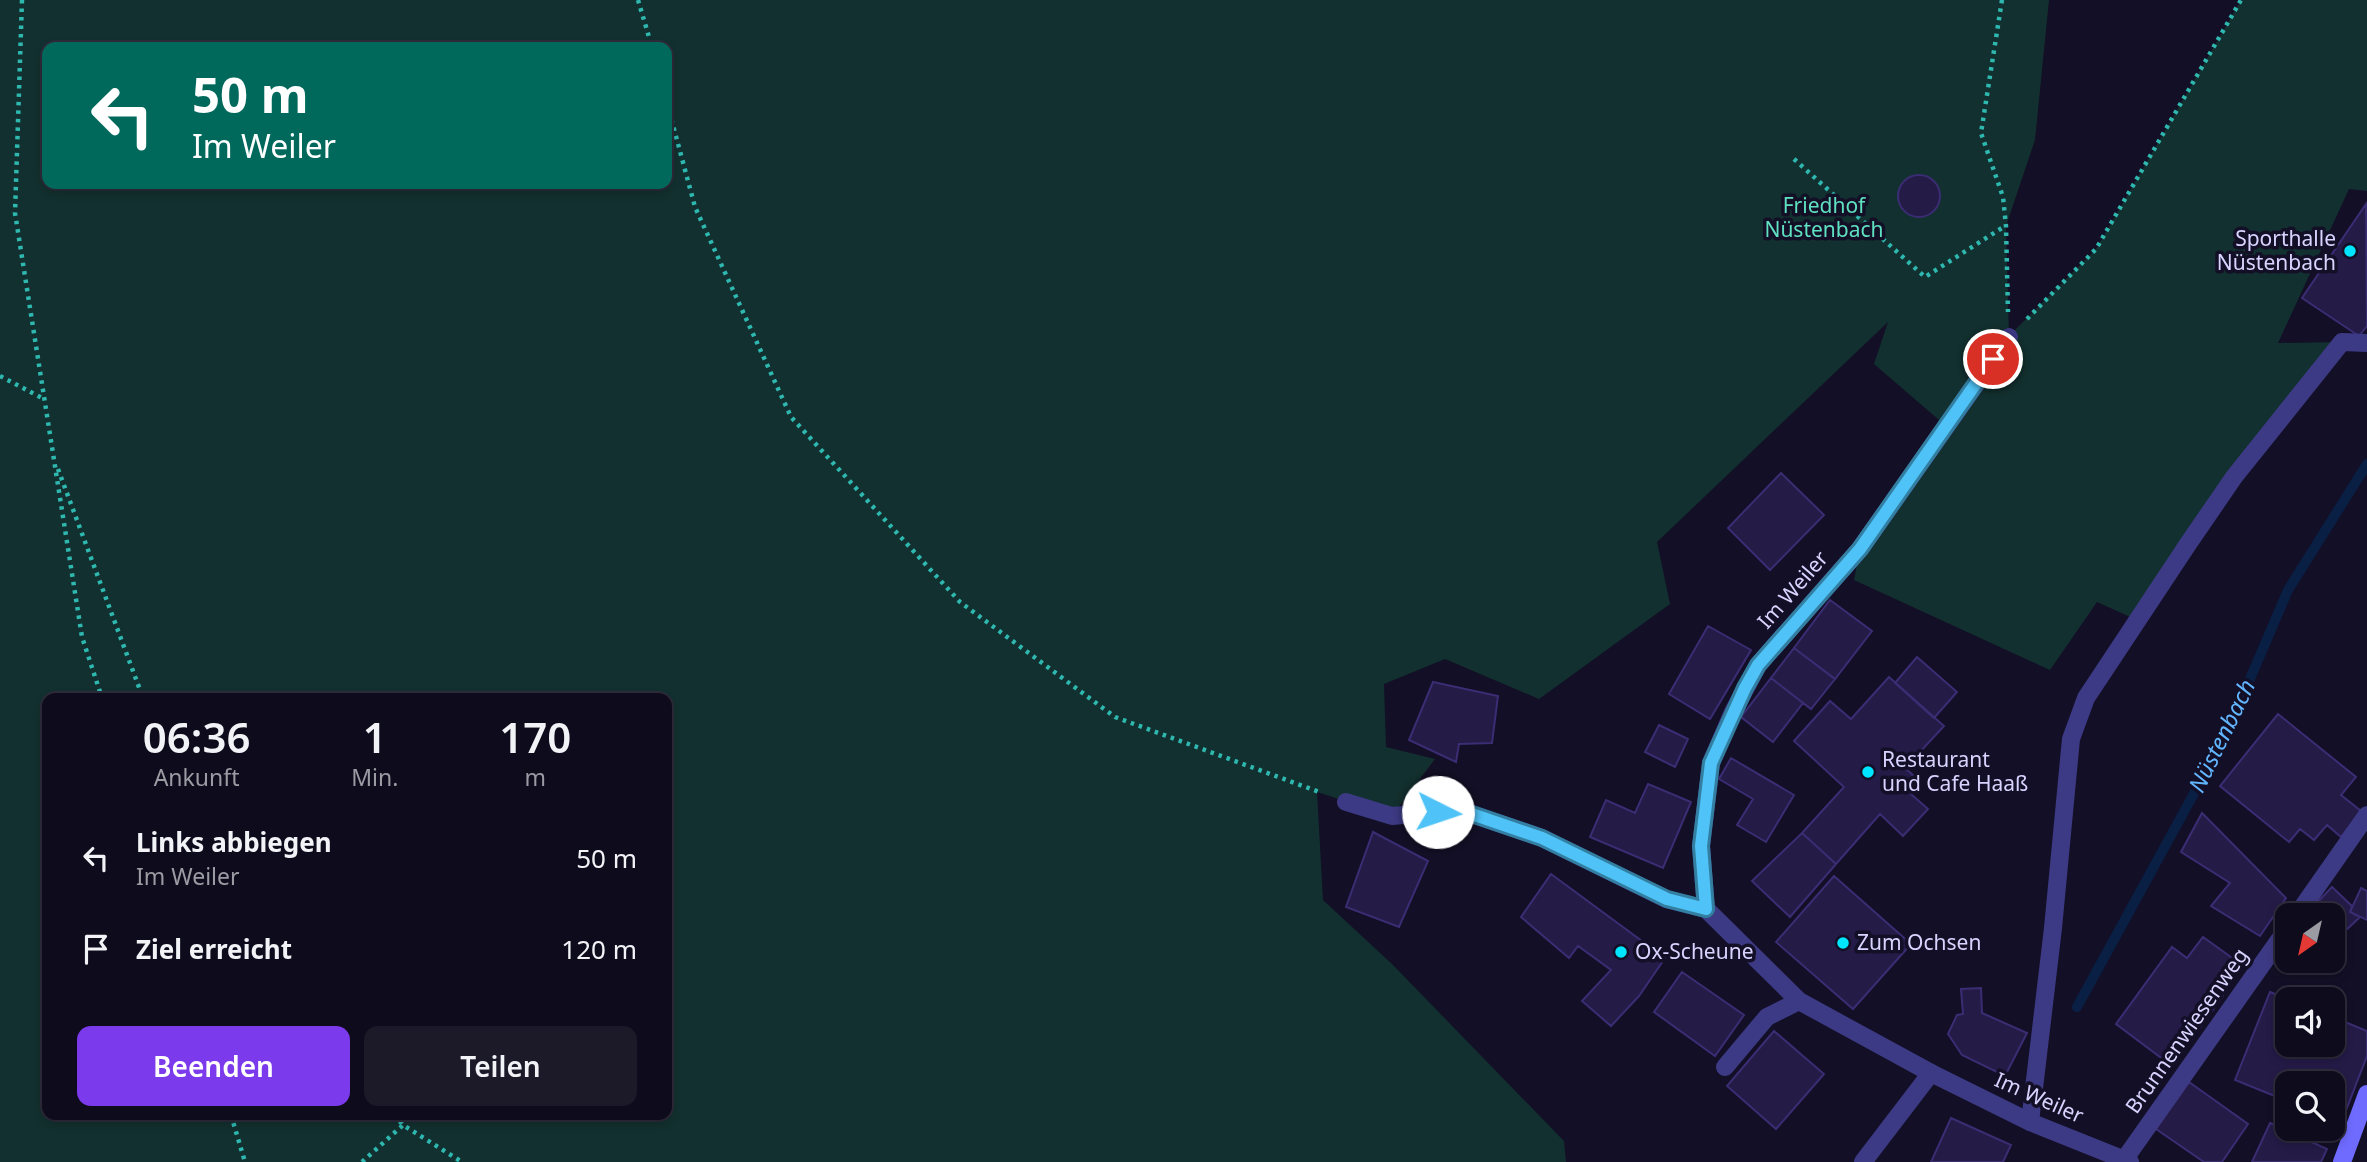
<!DOCTYPE html>
<html lang="de">
<head>
<meta charset="utf-8">
<style>
  :root { --surface:#0e0b1c; --page:#1c1929; --text:#f1f3f6; --muted:#9b9ba3; --line:#2e2b3b; --accent:#7c3aed }
  body { margin:0; font-family:"Noto Sans",sans-serif; background:var(--page); color:var(--text); height:100vh; display:flex; flex-direction:column; font-size:26px; white-space:nowrap }
  * { box-sizing:border-box; margin:0 }
  p { font-size:23px; color:var(--muted) }
  .icon { flex:none; width:38px; height:38px; fill:none; stroke:currentColor; stroke-width:2; stroke-linecap:round; stroke-linejoin:round }
  .map { position:relative; flex:1; overflow:hidden }
  .drawer { position:absolute; left:42px; top:693px; width:630px; height:427px; display:flex; flex-direction:column; background:var(--surface); border-radius:14px; box-shadow:0 4px 10px #0003,0 0 0 2px var(--line) }
  .drawer>* { flex:none }
  .banner { position:absolute; left:42px; top:42px; width:630px; height:147px; border-radius:14px; box-shadow:0 4px 10px #0003,0 0 0 2px var(--line); background:#00695c; color:#fff; overflow:hidden }
  .needle { width:46px; rotate:214deg }
  .buttons { position:absolute; left:2275px; top:903px; display:grid; gap:14px }
  .buttons a { display:grid; place-items:center; width:70px; height:70px; border-radius:14px; background:var(--surface); box-shadow:0 4px 10px #0003,0 0 0 2px var(--line); font-size:35px }
  .pin { position:absolute; display:grid; place-items:center; width:60px; height:60px; color:#fff; margin:-30px; border:4px solid #fff; border-radius:50%; box-shadow:0 2px 7px #0007 }
  .me { position:absolute; width:77px; margin:-38px; rotate:94deg; stroke-linejoin:round; filter:drop-shadow(0 0 5px #0008) }
  .turn { display:flex; align-items:center; gap:24px; height:147px; padding:0 35px; font-size:32px }
  .turn .icon { width:91px; height:91px; stroke-width:2.5 }
  .turn b { display:block; font-size:49px; line-height:60px }
  .eta { display:flex; justify-content:space-evenly; align-items:center; height:119px; text-align:center }
  .eta b { font-size:42px; font-weight:600; line-height:49px }
  .button { display:flex; gap:14px; margin-top:auto; padding:14px 35px }
  .button a { flex:1; height:80px; border-radius:14px; background:var(--accent); color:#fff; font-size:28px; font-weight:600; line-height:80px; text-align:center }
  .button a+a { background:var(--page); color:var(--text) }
  ul { padding:0; list-style:none }
  li { display:flex; align-items:center; gap:21px; height:91px; padding:0 35px }
  li div { flex:1 }
  li b { display:block; font-size:26px }
  li em { font-style:normal }
  .map>svg:first-child { display:block }
</style>
</head>
<body>
<div class="map">
<svg width="2367" height="1162" viewBox="0 0 2367 1162">
  <rect width="100%" height="100%" fill="#130f26"/>
  <!-- green -->
  <path fill="#12302f" fill-rule="evenodd" d="M0,0H2049L2035,140L2006,226L2009,336L2096,249L2241,0H2367V191L2349,189L2278,343L2342,342L2137,620L2097,602L2050,670L1854,580L1860,549L1946,426L1874,364L1888,322L1657,542L1670,604L1539,699L1445,659L1384,684L1386,747L1435,759L1392,816L1317,792L1323,900L1392,964L1564,1141L1566,1162H0ZM47,47H667V184H47ZM47,698H667V1115H47Z"/>
  <g fill="none" stroke-linecap="round" stroke-linejoin="round">
    <!-- stream -->
    <path stroke="#0a1f44" stroke-width="10" d="M2077,1007L2226,735L2288,590L2367,464"/>
  </g>
  <!-- building -->
  <path fill="#241b47" stroke="#3b2d73" stroke-width="2" d="M1898 196a21 21 0 1 1 42 0a21 21 0 1 1-42 0Z
    M2366,204L2367,326L2359,336L2302,298Z
    M1781,473L1824,515L1770,570L1728,528Z
    M1830,600L1872,631L1835,679L1794,648Z
    M1708,626L1751,650L1710,719L1669,694Z
    M1794,648L1835,679L1811,709L1771,678Z
    M1917,657L1957,692L1934,718L1895,683Z
    M1889,677L1944,726L1905,768L1913,775L1903,787L1928,809L1903,836L1880,814L1836,864L1802,833L1844,787L1794,741L1830,701L1851,719Z
    M1771,678L1803,703L1773,742L1741,717Z
    M1433,682L1498,696L1492,743L1459,744L1456,762L1409,740Z
    M2278,714L2356,777L2341,795L2361,811L2341,837L2327,825L2314,840L2300,829L2289,842L2220,786Z
    M1659,725L1688,739L1675,767L1645,752Z
    M1731,758L1794,795L1766,842L1737,825L1753,799L1719,779Z
    M1648,784L1691,802L1663,868L1590,837L1606,800L1635,813Z
    M2202,813L2286,898L2260,936L2211,906L2230,883L2181,852Z
    M1373,832L1428,861L1399,927L1346,907Z
    M1802,833L1836,864L1790,917L1752,881Z
    M1551,874L1665,958L1639,996L1611,1026L1582,1001L1611,970L1578,946L1569,958L1521,917Z
    M1834,876L1911,944L1853,1009L1776,942Z
    M2332,887L2352,906L2350,912L2360,917L2342,934L2333,926V915H2320L2312,908Z
    M2361,888L2367,891V920L2350,912Z
    M2203,937L2235,960L2220,982L2223,996L2172,1066L2116,1024L2172,947L2187,958Z
    M1682,972L1744,1015L1715,1056L1654,1012Z
    M1981,988L1982,1013L2027,1033L2005,1076L1962,1055L1948,1034L1957,1015L1963,1014L1961,989Z
    M2270,992L2288,999L2287,1045H2333V1017L2367,1031V1056L2341,1123L2333,1119V1083H2287V1101L2235,1080Z
    M1774,1031L1824,1074L1776,1129L1727,1086Z
    M2189,1082L2248,1124L2222,1162H2204L2156,1129Z
    M1951,1118L2011,1145L2003,1162H1931Z
    M2270,1123L2327,1149L2321,1162H2252Z"/>
  <g fill="none" stroke-linecap="round" stroke-linejoin="round">
    <!-- path -->
    <path stroke="#2fb8b0" stroke-width="4.5" stroke-dasharray="3.5 5" stroke-linecap="butt" d="M22,0L15,213L82,637L102,698
      M638,0L652,47
      M2002,0L1981,133L2003,197L2006,226L2008,312
      M667,103L695,207L791,417L960,602L1115,717L1322,793
      M1794,159L1925,277L2005,226
      M2027,319L2096,249L2241,0
      M0,376L44,399
      M58,469L143,698
      M231,1115L245,1162
      M394,1115L403,1125L462,1162
      M362,1162L403,1125"/>
    <!-- lane -->
    <path stroke="#3d3a85" stroke-width="18" d="M1725,1067L1767,1017L1799,1001
      M2030,1122L2053,928L2071,739L2086,698L2188,544L2234,477L2342,342L2367,343
      M1863,1162L1931,1073"/>
    <!-- street -->
    <path stroke="#3d3a85" stroke-width="18" d="M1346,802L1392,816L1460,810L1542,838L1666,899L1706,909L1799,1001L1931,1073L2030,1122L2130,1162
      M1706,909L1701,846L1711,763L1733,712L1758,665L1860,549L2009,337
      M2297,915L2367,815
      M2124,1160L2287,929"/>
    <!-- secondary -->
    <path stroke="#6f6bff" stroke-width="18" d="M2342,1162L2367,1094"/>
  </g>
  <g fill="none" stroke-linecap="round" stroke-linejoin="round">
    <!-- route casing -->
    <g stroke="#337fa1" stroke-width="18">
      <path id="route" d="M1438,812L1460,810L1542,838L1667,899L1706,909L1701,846L1711,763L1745,688L1758,665L1860,549L1993,359"/>
    </g>
    <!-- route -->
    <use href="#route" stroke="#4fc3f7" stroke-width="12"/>
  </g>
  <!-- markers -->
  <g fill="#00e5ff" stroke="#130f26" stroke-width="2.5">
    <circle cx="2350" cy="251" r="7"/>
    <circle cx="1868" cy="772" r="7"/>
    <circle cx="1843" cy="943" r="7"/>
    <circle cx="1621" cy="952" r="7"/>
  </g>
  <g text-anchor="middle" stroke-width="7" stroke-linejoin="round" paint-order="stroke">
    <!-- park labels -->
    <g font-size="21" fill="#5fe0c0" stroke="#130f26">
      <text x="1824" y="213">Friedhof<tspan x="1824" dy="24">Nüstenbach</tspan></text>
    </g>
    <!-- poi labels -->
    <g font-size="21" fill="#d9d4ff" stroke="#130f26" text-anchor="start">
      <text x="2336" y="246" text-anchor="end">Sporthalle<tspan x="2336" dy="24">Nüstenbach</tspan></text>
      <text x="1882" y="767">Restaurant<tspan x="1882" dy="24">und Cafe Haaß</tspan></text>
      <text x="1857" y="950">Zum Ochsen</text>
      <text x="1635" y="959">Ox-Scheune</text>
    </g>
    <!-- street labels -->
    <g font-size="21" fill="#d9d4ff" stroke="#130f26">
      <text transform="translate(1793 590) rotate(-49)" y="7">Im Weiler</text>
      <text transform="translate(2187 1031) rotate(-55)" y="7">Brunnenwiesenweg</text>
      <text transform="translate(2039 1098) rotate(24)" y="7">Im Weiler</text>
    </g>
    <!-- water labels -->
    <g font-size="23" font-style="italic" fill="#62b6ff" stroke="#130f26">
      <text transform="translate(2222 736) rotate(-64)" y="8">Nüstenbach</text>
    </g>
  </g>
</svg>
<div class="buttons">
<a><svg class="needle" viewBox="-14 -14 28 28"><path d="M0-13l5 13h-10z" fill="#e53935"/><path d="M0 13l5-13h-10z" fill="#9b9ba3"/></svg></a>
<a><svg class="icon" aria-label="sound" viewBox="0 0 24 24"><path d="M4 9h4l5-4v14l-5-4H4zM17 9q2 3 0 6"/></svg></a>
<a><svg class="icon" aria-label="search" viewBox="0 0 24 24"><circle cx="10" cy="10" r="6"/><path d="M15 15l6 6"/></svg></a>
</div>
<div class="pin" style="left:1993px;top:359px;background:#d93025"><svg class="icon" aria-label="arrive" viewBox="0 0 24 24"><path d="M6 21V4h12l-3 4 3 4H6"/></svg></div>
<svg class="me" style="left:1438px;top:812px" viewBox="-20 -20 40 40"><circle r="19" fill="#fff"/><path d="M0-13L10 11 0 6-10 11z" fill="#4fc3f7"/></svg>
<div class="banner">
<div class="turn"><svg class="icon" aria-label="left" viewBox="0 0 24 24"><path d="M17 20v-9H6M10 6l-5 5 5 5"/></svg><div><b>50 m</b>Im Weiler</div></div>
</div>
<section class="drawer">
<div class="eta">
<div><b>06:36</b><p>Ankunft</p></div>
<div><b>1</b><p>Min.</p></div>
<div><b>170</b><p>m</p></div>
</div>
<ul>
<li><svg class="icon" aria-label="left" viewBox="0 0 24 24"><path d="M17 20v-9H6M10 6l-5 5 5 5"/></svg><div><b>Links abbiegen</b><p>Im Weiler</p></div><em>50 m</em></li>
<li><svg class="icon" aria-label="arrive" viewBox="0 0 24 24"><path d="M6 21V4h12l-3 4 3 4H6"/></svg><div><b>Ziel erreicht</b></div><em>120 m</em></li>
</ul>
<div class="button"><a>Beenden</a><a>Teilen</a></div>
</section>
</div>
</body>
</html>
